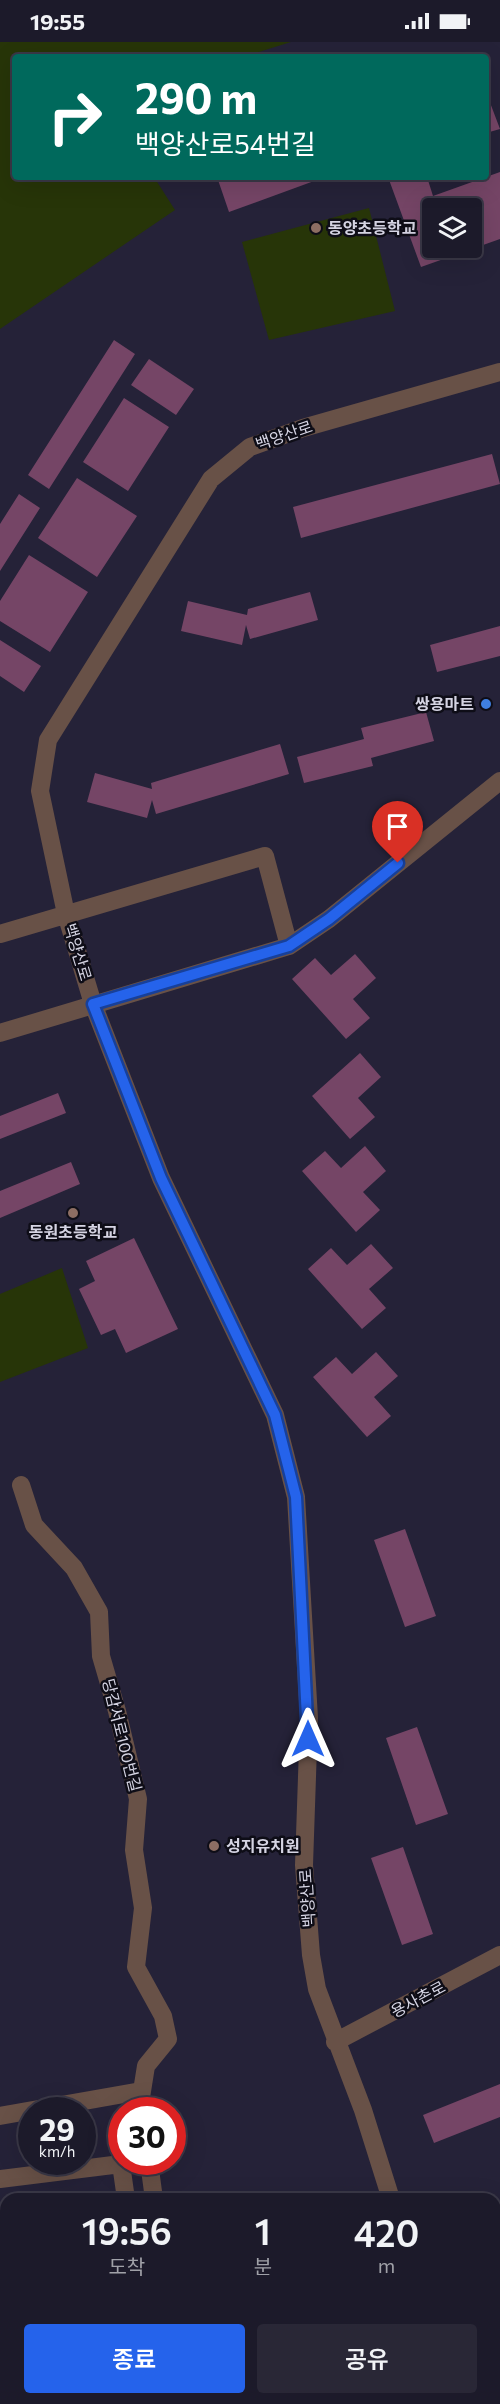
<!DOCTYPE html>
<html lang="ko">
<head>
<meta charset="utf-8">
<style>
  :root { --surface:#1c1a2a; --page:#292736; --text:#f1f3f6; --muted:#a0a1a8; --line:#3a3847; --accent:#2563eb }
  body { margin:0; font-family:Commissioner,"Noto Sans KR",sans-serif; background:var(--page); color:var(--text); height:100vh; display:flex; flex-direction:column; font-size:22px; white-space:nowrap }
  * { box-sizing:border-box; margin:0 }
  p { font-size:20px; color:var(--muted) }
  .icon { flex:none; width:33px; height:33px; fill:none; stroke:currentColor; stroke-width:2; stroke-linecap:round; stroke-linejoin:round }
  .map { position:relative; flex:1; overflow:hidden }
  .details { position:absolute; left:0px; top:2151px; width:501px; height:212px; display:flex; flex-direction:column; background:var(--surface); border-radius:18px 18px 0 0; box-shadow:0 6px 24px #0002,0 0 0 2px var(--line) }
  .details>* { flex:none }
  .guide { position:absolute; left:12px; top:12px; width:477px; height:126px; border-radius:6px; box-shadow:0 6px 24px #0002,0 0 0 2px var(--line); background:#00695c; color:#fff; overflow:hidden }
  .tools { position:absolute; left:422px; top:156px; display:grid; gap:12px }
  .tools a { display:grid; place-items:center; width:60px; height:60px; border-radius:6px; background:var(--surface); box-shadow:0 6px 24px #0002,0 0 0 2px var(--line); font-size:30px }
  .speed { position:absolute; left:18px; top:2055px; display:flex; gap:12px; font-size:30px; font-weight:700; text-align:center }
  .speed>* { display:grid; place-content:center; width:78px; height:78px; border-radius:50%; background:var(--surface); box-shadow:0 6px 24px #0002,0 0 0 2px var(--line); line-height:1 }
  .speed small { font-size:15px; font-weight:400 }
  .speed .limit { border:9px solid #d22; background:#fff; color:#111 }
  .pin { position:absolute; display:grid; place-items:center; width:51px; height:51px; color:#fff; margin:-62px -26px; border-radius:50% 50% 50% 0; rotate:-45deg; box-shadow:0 0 6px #0007 }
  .pin .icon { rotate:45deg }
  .me { position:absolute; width:66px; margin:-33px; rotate:0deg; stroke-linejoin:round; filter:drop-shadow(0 0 4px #0008) }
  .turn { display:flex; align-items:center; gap:21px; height:126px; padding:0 24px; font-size:27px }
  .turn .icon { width:78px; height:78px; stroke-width:2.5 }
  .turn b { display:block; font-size:42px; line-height:51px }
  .eta { display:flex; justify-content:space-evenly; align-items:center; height:102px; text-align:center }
  .eta b { font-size:36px; font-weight:600; line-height:42px }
  .button { display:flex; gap:12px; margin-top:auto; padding:12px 24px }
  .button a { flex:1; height:69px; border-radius:6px; background:var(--accent); color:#fff; font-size:24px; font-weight:600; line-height:69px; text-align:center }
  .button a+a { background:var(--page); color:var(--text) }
  .status { display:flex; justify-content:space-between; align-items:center; height:42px; padding:0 30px; background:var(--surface); direction:ltr }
  .status svg { height:16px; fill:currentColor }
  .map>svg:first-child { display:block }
</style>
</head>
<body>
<div class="status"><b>19:55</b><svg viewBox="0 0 49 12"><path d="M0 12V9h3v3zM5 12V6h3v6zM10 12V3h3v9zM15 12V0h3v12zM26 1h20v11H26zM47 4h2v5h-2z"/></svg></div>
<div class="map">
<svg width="500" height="2362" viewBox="0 0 500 2362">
  <rect width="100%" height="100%" fill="#252238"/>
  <!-- green -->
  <path fill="#273508" d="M0,0H291L243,15H15V135H154L175,168L0,287Z
    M369,166L395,269L269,298L242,200Z
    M62,1226L88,1306L0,1340V1252Z"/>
  <!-- building -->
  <path fill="#754566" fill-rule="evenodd" d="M486,50L500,87L486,91Z
    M500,130V197L421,225L388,135H427L433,154ZM432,166H471V206H432Z
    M217,135H325L229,170Z
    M114,298L135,312L49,447L28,433Z
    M149,317L194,347L176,373L131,343Z
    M124,356L169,385L128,449L83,420Z
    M492,412L500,442L301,496L293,465Z
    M77,436L137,474L97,535L38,496Z
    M19,452L40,466L0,529V482Z
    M29,513L88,550L50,610L0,579V559Z
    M310,550L318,578L250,597L246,583L242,603L181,589L188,559L247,573L248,567Z
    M500,584V614L437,630L430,603Z
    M0,598L41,624L24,650L0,634Z
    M426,670L434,699L371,716L373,724L304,741L297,715L364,697L361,686Z
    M280,702L289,732L156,772L152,758L147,776L87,760L95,731L152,747L151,741Z
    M355,912L376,936L353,957L370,976L346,997L292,937L315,916L331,933Z
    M360,1011L381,1035L358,1056L375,1075L350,1097L312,1054Z
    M58,1051L66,1071L0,1097V1074Z
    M365,1104L386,1129L363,1150L380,1168L356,1190L302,1129L325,1109L341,1126Z
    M71,1120L80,1142L0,1176V1149Z
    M134,1196L178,1287L126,1311L115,1287L101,1293L79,1247L95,1239L86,1219Z
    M371,1202L393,1226L369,1247L386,1266L362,1287L308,1227L331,1206L347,1223Z
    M376,1310L398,1334L374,1355L391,1374L367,1395L313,1335L336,1315L352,1332Z
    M405,1487L436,1574L405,1585L374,1498Z
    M417,1685L448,1772L416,1783L386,1696Z
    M403,1805L433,1892L402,1903L371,1816Z
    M500,2042V2075L434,2101L423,2073Z"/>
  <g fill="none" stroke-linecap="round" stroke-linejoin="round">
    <!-- minor -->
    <path stroke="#685147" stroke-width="18" d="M0,892L265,814L289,904
      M0,991L289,904L329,877L500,739
      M21,1443L34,1483L74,1526L99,1570L101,1614L117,1669L138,1757L134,1808L143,1866L136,1925L163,1974L168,1997L146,2024L139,2068
      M335,2000L500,1913
      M0,2074L141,2049
      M149,2120L154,2157
      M0,2137L121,2122L126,2157
      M391,2157L363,2068L317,1947L311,1913L304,1823L309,1676L296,1455L275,1373L161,1136L93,962L66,872L40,749L48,698L211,437L250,405L303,386L500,330
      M0,2202H6
      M0,2272L6,2271
      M450,2362L452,2356"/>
    <!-- major -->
    <path stroke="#aa7b66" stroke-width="18" d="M463,2356L475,2362
      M68,2362L72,2356"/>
  </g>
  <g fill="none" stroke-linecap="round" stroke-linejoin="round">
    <!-- route casing -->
    <g stroke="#184099" stroke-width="15">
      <path id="route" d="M308,1697L296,1455L275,1373L161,1136L93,962L289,904L329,877L398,821"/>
    </g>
    <!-- route -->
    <use href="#route" stroke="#2563eb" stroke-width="10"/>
  </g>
  <!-- markers -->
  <g fill="#8d6e63" stroke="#0e0d17" stroke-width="2">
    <circle cx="316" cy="186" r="6"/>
    <circle cx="73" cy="1171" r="6"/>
    <circle cx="214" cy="1804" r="6"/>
  </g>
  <circle fill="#3f7fe0" stroke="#0e0d17" stroke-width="2" cx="486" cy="662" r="6"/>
  <g text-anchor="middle" stroke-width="5" stroke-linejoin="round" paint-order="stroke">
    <!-- poi labels -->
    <g font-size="16" font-weight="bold" fill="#d5d4e3" stroke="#0e0d17" text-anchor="start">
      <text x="328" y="192">동양초등학교</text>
      <text x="474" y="668" text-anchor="end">쌍용마트</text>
      <text x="73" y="1196" text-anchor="middle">동원초등학교</text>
      <text x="226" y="1810">성지유치원</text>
    </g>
    <!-- street labels -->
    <g font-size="16" fill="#d5d4e3" stroke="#0e0d17">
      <text transform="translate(284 393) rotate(-19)" y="6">백양산로</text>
      <text transform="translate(78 910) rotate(73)" y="6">백양산로</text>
      <text transform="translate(122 1693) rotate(76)" y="6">당감서로100번길</text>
      <text transform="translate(307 1856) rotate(-94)" y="6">백양산로</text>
      <text transform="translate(418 1957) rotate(-28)" y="6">용사촌로</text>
    </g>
  </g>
</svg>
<div class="tools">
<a><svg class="icon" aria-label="layers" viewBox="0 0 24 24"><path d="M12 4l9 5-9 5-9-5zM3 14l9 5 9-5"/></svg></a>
</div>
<div class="speed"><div>29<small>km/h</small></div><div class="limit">30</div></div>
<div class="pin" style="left:398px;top:821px;background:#d93025"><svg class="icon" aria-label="arrive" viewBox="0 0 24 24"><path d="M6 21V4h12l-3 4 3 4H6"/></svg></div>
<svg class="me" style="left:308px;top:1697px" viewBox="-20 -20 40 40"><path d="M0-17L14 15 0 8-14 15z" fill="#2563eb" stroke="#fff" stroke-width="4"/></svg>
<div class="guide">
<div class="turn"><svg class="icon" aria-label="right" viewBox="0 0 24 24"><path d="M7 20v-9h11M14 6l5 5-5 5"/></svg><div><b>290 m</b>백양산로54번길</div></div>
</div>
<section class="details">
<div class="eta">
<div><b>19:56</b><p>도착</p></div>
<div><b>1</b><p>분</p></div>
<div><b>420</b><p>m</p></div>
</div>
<div class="button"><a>종료</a><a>공유</a></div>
</section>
</div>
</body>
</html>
